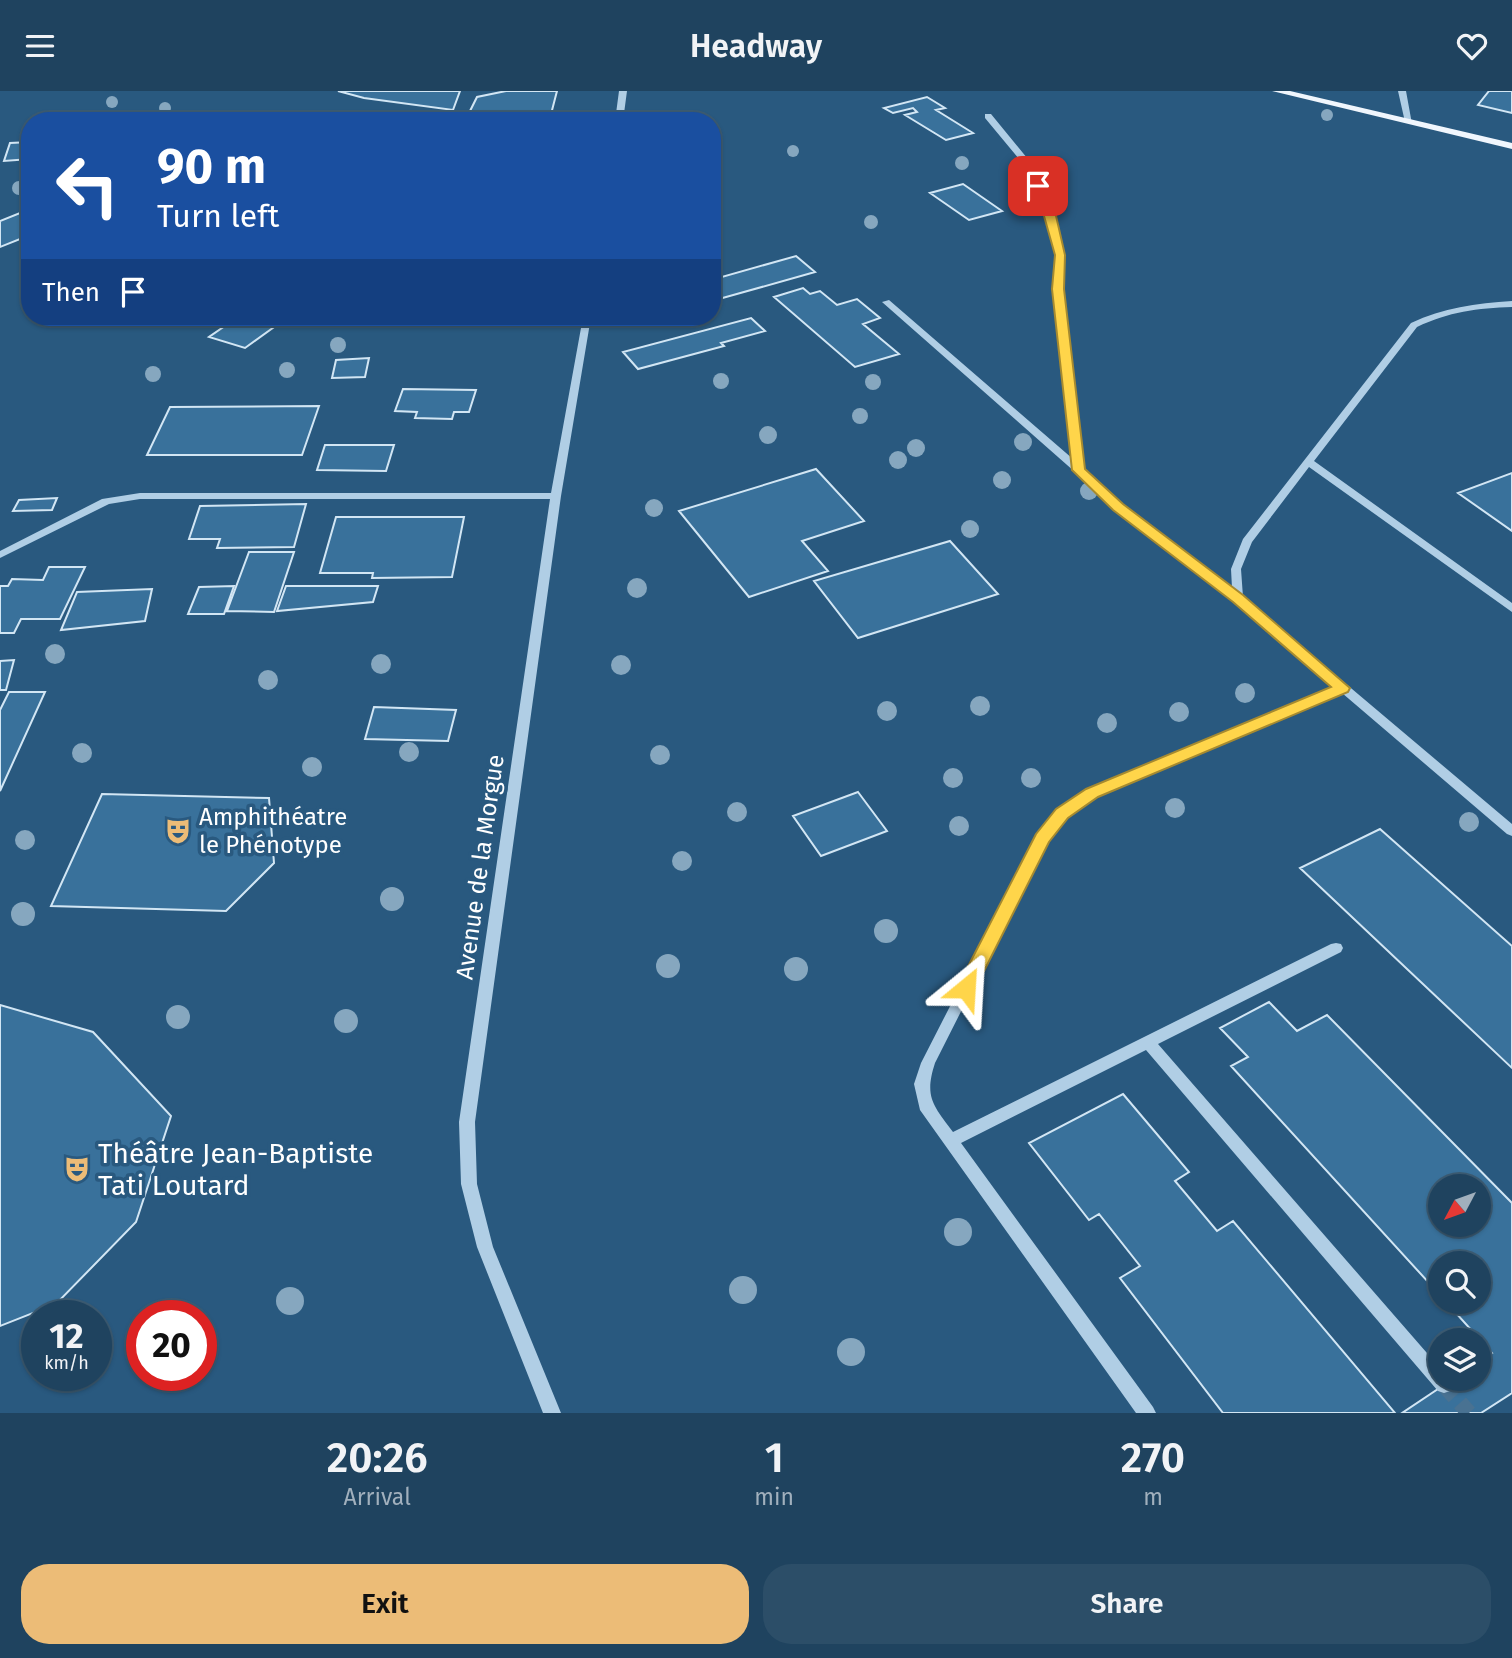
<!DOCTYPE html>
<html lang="en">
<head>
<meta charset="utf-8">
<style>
  :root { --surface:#1f435f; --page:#2c4e68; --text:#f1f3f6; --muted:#a1b0bd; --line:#3c5c74; --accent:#ecbc77 }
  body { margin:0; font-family:"Fira Sans",sans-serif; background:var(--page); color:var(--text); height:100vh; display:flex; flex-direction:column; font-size:26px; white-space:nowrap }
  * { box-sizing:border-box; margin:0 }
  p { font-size:23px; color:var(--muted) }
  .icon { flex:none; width:38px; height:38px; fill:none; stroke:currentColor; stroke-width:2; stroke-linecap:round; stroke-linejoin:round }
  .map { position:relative; height:1322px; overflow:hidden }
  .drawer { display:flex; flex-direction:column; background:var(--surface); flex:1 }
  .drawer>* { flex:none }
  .banner { position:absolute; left:21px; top:21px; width:700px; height:214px; border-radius:28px; box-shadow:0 2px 5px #0004,0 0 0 2px var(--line); background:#1a4fa0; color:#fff; overflow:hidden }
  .needle { width:46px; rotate:229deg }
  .tools { position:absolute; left:1428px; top:1083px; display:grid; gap:14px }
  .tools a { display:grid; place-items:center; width:63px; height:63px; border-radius:50%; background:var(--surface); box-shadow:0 2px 5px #0004,0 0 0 2px var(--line); font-size:35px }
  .speed { position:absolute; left:21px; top:1209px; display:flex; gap:14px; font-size:35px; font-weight:700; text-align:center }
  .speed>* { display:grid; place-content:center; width:91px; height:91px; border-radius:50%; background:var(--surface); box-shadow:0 2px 5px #0004,0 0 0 2px var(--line); line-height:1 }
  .speed small { font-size:18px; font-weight:400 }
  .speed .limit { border:10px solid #d22; background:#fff; color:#111 }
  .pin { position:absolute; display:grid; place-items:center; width:60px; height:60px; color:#fff; margin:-30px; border-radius:14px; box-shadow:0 4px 10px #0006 }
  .me { position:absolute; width:77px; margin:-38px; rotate:27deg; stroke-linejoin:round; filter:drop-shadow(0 0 5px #0008) }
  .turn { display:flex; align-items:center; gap:24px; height:147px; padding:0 21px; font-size:32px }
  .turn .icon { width:91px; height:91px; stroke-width:2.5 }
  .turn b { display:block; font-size:49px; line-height:60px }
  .then { display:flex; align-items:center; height:66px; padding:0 21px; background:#0003; gap:14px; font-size:26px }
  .eta { display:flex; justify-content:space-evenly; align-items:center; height:119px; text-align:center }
  .eta b { font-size:42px; font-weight:600; line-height:49px }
  .primary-button { display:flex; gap:14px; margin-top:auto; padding:14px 21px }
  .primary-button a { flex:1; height:80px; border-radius:28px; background:var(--accent); color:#111; font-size:28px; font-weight:600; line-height:80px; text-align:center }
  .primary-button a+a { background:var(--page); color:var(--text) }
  header { display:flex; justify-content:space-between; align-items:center; height:91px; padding:0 21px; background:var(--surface); font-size:32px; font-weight:600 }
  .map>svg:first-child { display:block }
</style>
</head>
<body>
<header><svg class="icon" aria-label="menu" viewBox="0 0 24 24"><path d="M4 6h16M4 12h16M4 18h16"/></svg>Headway<svg class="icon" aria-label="heart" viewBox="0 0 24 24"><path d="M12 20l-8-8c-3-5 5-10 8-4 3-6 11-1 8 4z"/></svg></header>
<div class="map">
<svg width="1512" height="1322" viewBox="0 0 1512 1322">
  <rect width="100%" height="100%" fill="#29597f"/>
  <!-- building -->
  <path fill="#39719b" stroke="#d2e6f4" stroke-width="2" fill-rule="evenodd" d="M338,0H460L453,19L364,7Z
    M506,0H557L550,27L482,29L485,24L469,22L477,6Z
    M1489,0H1512V22L1478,14Z
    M927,6L945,17L936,19L973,42L946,49L905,24L917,21L913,17L893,22L884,17Z
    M30,51V68L4,70L10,52Z
    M963,93L1002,120L969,129L930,102Z
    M30,118V144L0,156V130Z
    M796,165L815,181L712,210V177L722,186Z
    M803,197L810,203L820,200L837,214L857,208L880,227L863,233L899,263L855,276L774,206Z
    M238,226H288L245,257L209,246Z
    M751,227L765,240L721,252L724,255L638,278L623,261Z
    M369,267L365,286L332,287L336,269Z
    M403,298L476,299L469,321H454L452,328L415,327L417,321L395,320Z
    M319,315L302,364H147L170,316Z
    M325,354H394L386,380L317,379Z
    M816,378L864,430L802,450L828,480L749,506L679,420Z
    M1512,382V440L1458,402Z
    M57,407L52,419L13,420L19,409Z
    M306,413L294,456L217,457L220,448H189L200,415Z
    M336,426H464L452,486L372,487L373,482H320Z
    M950,450L998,503L858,547L814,490Z
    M249,461H294L274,521L227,520Z
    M49,476H85L60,528H21L14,542H0V495H8L12,488L43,489Z
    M234,495L224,523H188L199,496Z
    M286,495H378L373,511L277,520Z
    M152,498L145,530L61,539L77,501Z
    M14,569L6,599H0V570Z
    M9,601H45L0,700V619Z
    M374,616L456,619L448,650L365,648Z
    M858,701L887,740L821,765L793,725Z
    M102,703L269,707L274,772L226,820L51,815Z
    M1380,738L1512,855V977L1300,777Z
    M1269,911L1297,940L1327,924L1512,1112V1302L1481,1322H1402L1453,1288H1479V1271L1492,1262L1446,1211H1479V1172H1440V1204L1231,975L1248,966L1220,937ZM1440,1096H1479V1134H1440Z
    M0,914L93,941L171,1025L136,1131L56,1213L0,1235Z
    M1123,1003L1189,1081L1175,1090L1217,1140L1233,1130L1395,1322H1223L1120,1187L1140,1175L1099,1123L1089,1129L1029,1052Z"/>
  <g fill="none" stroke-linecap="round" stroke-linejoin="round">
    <!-- minor-tunnel -->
    <path stroke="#497292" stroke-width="16" stroke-dasharray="16 8" stroke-linecap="butt" d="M1444,1294L1469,1322"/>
    <!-- minor -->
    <path fill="#b0cee5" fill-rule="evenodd" d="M619,0H627L623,30H615Z
      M1398,0H1406L1412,33L1405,31Z
      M985,23H991L1032,73L1053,116L1064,164L1062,198L1084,378L1122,414L1232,497L1231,478L1243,448L1411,232C1443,217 1476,212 1512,210V216C1478,217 1448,221 1417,236L1314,370L1512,512V521L1309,376L1252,451L1241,478L1243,506L1512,733V745L1507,743L1342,602L1096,705L1066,725L1047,750L935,972C924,1006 933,1014 953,1041L1331,853L1336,852L1341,853L1343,857L1341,861L1158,953L1440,1277V1288H1450L1453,1294L1450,1300L1444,1302L1438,1300L1146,959L961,1052L1153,1316L1156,1322H1136L920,1019L914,993L921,972L1036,747L1058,719L1088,699L1335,596L1234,509L1114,418L1075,381L882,211L889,209L1073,368L1054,198L1056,164L1045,116L1024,74L985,27Z
      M583,226H591L561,405L475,1031L477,1093L493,1156L561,1322H543L477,1156L461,1093L459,1031L550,408H140L109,413L0,467V460L102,408L140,402H551Z"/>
    <!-- major -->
    <path fill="#f0f6fd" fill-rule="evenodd" d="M1272,0H1290L1512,52V58Z"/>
  </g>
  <!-- trees -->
  <g fill="#86a7bf">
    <circle cx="112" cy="11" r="6"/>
    <circle cx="165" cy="17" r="6"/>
    <circle cx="1327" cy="24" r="6"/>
    <circle cx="793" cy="60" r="6"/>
    <circle cx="962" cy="72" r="7"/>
    <circle cx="19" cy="97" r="7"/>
    <circle cx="871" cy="131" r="7"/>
    <circle cx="338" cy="254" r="8"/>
    <circle cx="287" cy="279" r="8"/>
    <circle cx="153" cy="283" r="8"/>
    <circle cx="721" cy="290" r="8"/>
    <circle cx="873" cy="291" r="8"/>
    <circle cx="860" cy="325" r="8"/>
    <circle cx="768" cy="344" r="9"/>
    <circle cx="1023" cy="351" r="9"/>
    <circle cx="916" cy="357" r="9"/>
    <circle cx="898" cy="369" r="9"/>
    <circle cx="1002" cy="389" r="9"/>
    <circle cx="1089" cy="400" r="9"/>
    <circle cx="654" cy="417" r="9"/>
    <circle cx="970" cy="438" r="9"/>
    <circle cx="637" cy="497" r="10"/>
    <circle cx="55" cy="563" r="10"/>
    <circle cx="381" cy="573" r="10"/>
    <circle cx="621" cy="574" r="10"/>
    <circle cx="268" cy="589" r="10"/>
    <circle cx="1245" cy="602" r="10"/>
    <circle cx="980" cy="615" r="10"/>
    <circle cx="887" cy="620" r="10"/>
    <circle cx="1179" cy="621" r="10"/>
    <circle cx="1107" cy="632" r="10"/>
    <circle cx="409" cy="661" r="10"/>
    <circle cx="82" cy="662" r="10"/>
    <circle cx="660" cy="664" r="10"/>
    <circle cx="312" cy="676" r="10"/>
    <circle cx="953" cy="687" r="10"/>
    <circle cx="1031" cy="687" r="10"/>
    <circle cx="1175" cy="717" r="10"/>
    <circle cx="737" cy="721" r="10"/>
    <circle cx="1469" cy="731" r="10"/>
    <circle cx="959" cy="735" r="10"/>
    <circle cx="25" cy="749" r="10"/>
    <circle cx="682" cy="770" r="10"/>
    <circle cx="392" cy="808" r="12"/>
    <circle cx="23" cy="823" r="12"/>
    <circle cx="886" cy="840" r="12"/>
    <circle cx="668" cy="875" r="12"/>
    <circle cx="796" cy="878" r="12"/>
    <circle cx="178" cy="926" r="12"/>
    <circle cx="346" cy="930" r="12"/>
    <circle cx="958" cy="1141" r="14"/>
    <circle cx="743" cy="1199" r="14"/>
    <circle cx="290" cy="1210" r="14"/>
    <circle cx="851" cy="1261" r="14"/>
  </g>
  <!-- route -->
  <path fill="#ffd54a" stroke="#a68a30" stroke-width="2" d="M1035,93H1042L1054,116L1065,164L1064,198L1085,378L1123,413L1243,504L1350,597L1348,601L1098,706L1068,727L1049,751L973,902L966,904L957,897L1036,743L1056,718L1086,698L1331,596L1233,511L1113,419L1072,379L1052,198L1055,164Z"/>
  <!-- icons -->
  <defs>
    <g id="theatre-bare" transform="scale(2.1)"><path d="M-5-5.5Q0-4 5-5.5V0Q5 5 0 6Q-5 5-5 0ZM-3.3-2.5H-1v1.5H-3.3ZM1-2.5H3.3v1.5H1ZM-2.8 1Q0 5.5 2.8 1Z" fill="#ecbc77" stroke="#29597f" stroke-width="2.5" paint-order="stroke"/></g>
  </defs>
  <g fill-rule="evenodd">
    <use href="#theatre-bare" x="178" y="740"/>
    <use href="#theatre-bare" x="77" y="1078"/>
  </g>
  <g text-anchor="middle" stroke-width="7" stroke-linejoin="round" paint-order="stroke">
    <!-- poi labels -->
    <g font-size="24" fill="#fff" stroke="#29597f" text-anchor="start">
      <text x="199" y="734">Amphithéatre<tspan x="199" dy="28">le Phénotype</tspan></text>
    </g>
    <!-- street labels -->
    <g font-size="24" fill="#fff" stroke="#29597f">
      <text transform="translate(480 776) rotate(-82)" y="8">Avenue de la Morgue</text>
    </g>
    <!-- near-poi labels -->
    <g font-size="28" fill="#fff" stroke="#29597f" text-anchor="start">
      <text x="98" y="1072">Théâtre Jean-Baptiste<tspan x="98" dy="32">Tati Loutard</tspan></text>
    </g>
  </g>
</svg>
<div class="tools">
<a><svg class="needle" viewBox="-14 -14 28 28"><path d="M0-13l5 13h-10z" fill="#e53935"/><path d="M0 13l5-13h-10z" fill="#a1b0bd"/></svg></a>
<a><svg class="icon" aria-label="search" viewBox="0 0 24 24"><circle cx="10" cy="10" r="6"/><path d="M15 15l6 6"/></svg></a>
<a><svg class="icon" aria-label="layers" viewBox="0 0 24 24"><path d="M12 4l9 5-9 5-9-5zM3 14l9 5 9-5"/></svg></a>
</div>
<div class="speed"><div>12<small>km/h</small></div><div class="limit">20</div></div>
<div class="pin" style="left:1038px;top:95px;background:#d93025"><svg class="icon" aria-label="arrive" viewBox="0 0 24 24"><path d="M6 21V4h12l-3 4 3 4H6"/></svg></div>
<svg class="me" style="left:966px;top:897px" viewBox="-20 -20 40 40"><path d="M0-17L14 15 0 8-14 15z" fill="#ffd54a" stroke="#fff" stroke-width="4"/></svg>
<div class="banner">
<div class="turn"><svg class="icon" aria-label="left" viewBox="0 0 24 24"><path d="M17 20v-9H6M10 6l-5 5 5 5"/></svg><div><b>90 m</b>Turn left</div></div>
<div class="then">Then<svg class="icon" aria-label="arrive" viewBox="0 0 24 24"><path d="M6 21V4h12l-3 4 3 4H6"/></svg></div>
</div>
</div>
<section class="drawer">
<div class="eta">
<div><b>20:26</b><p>Arrival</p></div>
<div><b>1</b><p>min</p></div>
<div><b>270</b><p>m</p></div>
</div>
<div class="primary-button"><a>Exit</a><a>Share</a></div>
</section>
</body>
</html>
